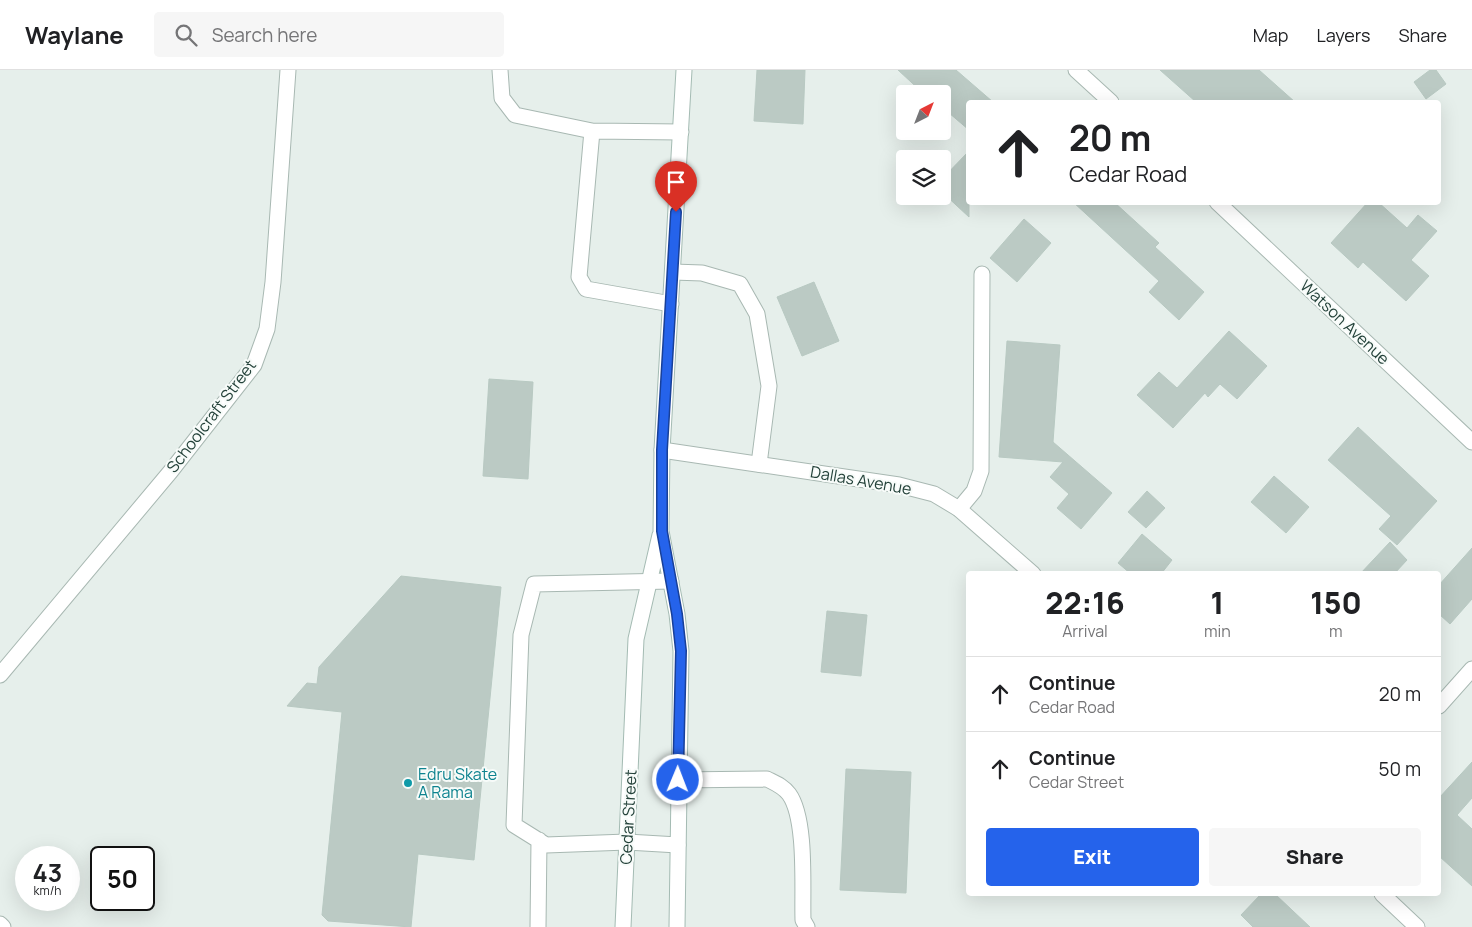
<!DOCTYPE html>
<html lang="en">
<head>
<meta charset="utf-8">
<style>
  :root { --surface:#fff; --page:#f6f6f6; --text:#202124; --muted:#757577; --line:#e0e0e0; --accent:#2563eb }
  body { margin:0; font-family:Manrope,sans-serif; background:var(--page); color:var(--text); height:100vh; display:flex; flex-direction:column; font-size:19px; white-space:nowrap }
  * { box-sizing:border-box; margin:0 }
  p { font-size:16px; color:var(--muted) }
  .icon { flex:none; width:28px; height:28px; fill:none; stroke:currentColor; stroke-width:2; stroke-linecap:round; stroke-linejoin:round }
  .map { position:relative; flex:1; overflow:hidden }
  .sheet { position:absolute; left:966px; top:501px; width:475px; height:325px; display:flex; flex-direction:column; background:var(--surface); border-radius:5px; box-shadow:0 5px 20px #0002 }
  .sheet>* { flex:none }
  .top-card { position:absolute; left:966px; top:30px; width:475px; height:105px; border-radius:5px; box-shadow:0 5px 20px #0002; background:#fff; color:var(--text); overflow:hidden }
  .needle { width:32px; rotate:42deg }
  .tools { position:absolute; left:896px; top:15px; display:grid; gap:10px }
  .tools a { display:grid; place-items:center; width:55px; height:55px; border-radius:5px; background:var(--surface); box-shadow:0 5px 20px #0002; font-size:25px }
  .speed { position:absolute; left:15px; top:776px; display:flex; gap:10px; font-size:25px; font-weight:700; text-align:center }
  .speed>* { display:grid; place-content:center; width:65px; height:65px; border-radius:50%; background:var(--surface); box-shadow:0 5px 20px #0002; line-height:1 }
  .speed small { font-size:12px; font-weight:400 }
  .speed .limit { border:2px solid #111; border-radius:8px; background:#fff; color:#111 }
  .pin { position:absolute; display:grid; place-items:center; width:42px; height:42px; color:#fff; margin:-51px -21px; border-radius:50% 50% 50% 0; rotate:-45deg; box-shadow:0 0 5px #0007 }
  .pin .icon { rotate:45deg }
  .me { position:absolute; width:55px; margin:-28px; rotate:1deg; stroke-linejoin:round; filter:drop-shadow(0 0 4px #0008) }
  .turn { display:flex; align-items:center; gap:18px; height:105px; padding:0 20px; font-size:22px }
  .turn .icon { width:65px; height:65px; stroke-width:2.5 }
  .turn b { display:block; font-size:35px; line-height:42px }
  .eta { display:flex; justify-content:space-evenly; align-items:center; height:85px; text-align:center }
  .eta b { font-size:30px; font-weight:800; line-height:35px }
  .cta { display:flex; gap:10px; margin-top:auto; padding:10px 20px }
  .cta a { flex:1; height:58px; border-radius:5px; background:var(--accent); color:#fff; font-size:20px; font-weight:800; line-height:58px; text-align:center }
  .cta a+a { background:var(--page); color:var(--text) }
  ul { padding:0; list-style:none }
  li { display:flex; align-items:center; gap:15px; height:75px; padding:0 20px; border-top:1px solid var(--line) }
  li div { flex:1 }
  li b { display:block; font-size:19px }
  li em { font-style:normal }
  header { display:flex; align-items:center; gap:30px; box-sizing:border-box; height:70px; padding:0 25px; background:var(--surface); border-bottom:1px solid var(--line) }
  header strong { font-size:24px }
  nav { display:flex; gap:28px; margin-inline-start:auto; font-size:18px }
  .search { width:350px; height:45px; background:var(--page); display:flex; align-items:center; gap:12px; box-sizing:border-box; padding:0 18px; border-radius:5px; color:var(--muted); font-size:19px }
  .map>svg:first-child { display:block }
</style>
</head>
<body>
<header>
<strong>Waylane</strong>
<div class="search"><svg class="icon" aria-label="search" viewBox="0 0 24 24"><circle cx="10" cy="10" r="6"/><path d="M15 15l6 6"/></svg>Search here</div>
<nav><a>Map</a><a>Layers</a><a>Share</a></nav>
</header>
<div class="map">
<svg width="1472" height="857" viewBox="0 0 1472 857">
  <rect width="100%" height="100%" fill="#e6efeb"/>
  <!-- building -->
  <path fill="#bbcac4" stroke="#b8c9c2" d="M757,0H805L803,54L754,51Z
    M898,0H956L993,32H969V60L942,37V24H924Z
    M1160,0H1259L1295,32H1196Z
    M1430,0H1436L1446,14L1426,29L1414,12Z
    M969,81V147L942,122V109Z
    M1073,132H1114L1159,173L1155,177L1204,222L1179,250L1149,222L1159,211Z
    M1368,132H1378L1407,158L1418,145L1437,161L1411,190L1429,206L1406,231L1363,192L1358,198L1331,173Z
    M1024,149L1051,173L1017,212L990,188Z
    M814,212L839,271L802,286L777,227Z
    M1229,261L1267,296L1237,329L1220,314L1208,327L1205,323L1173,358L1137,325L1159,302L1177,318Z
    M1007,271L1060,275L1053,372L1112,423L1081,459L1057,438L1069,424L1050,407L1063,392L999,387Z
    M489,309L533,312L528,409L483,406Z
    M1358,357L1437,431L1397,475L1379,459L1391,446L1328,390Z
    M1274,406L1309,437L1286,463L1251,432Z
    M1147,421L1165,438L1146,458L1128,442Z
    M1142,464L1172,490L1161,504H1131L1118,493Z
    M1390,472L1407,490L1394,504H1360Z
    M1472,478V529L1450,554L1439,544V515Z
    M401,506L501,517L474,790L418,784L411,857L328,851L322,845L342,642L287,636L307,613L317,614L319,597Z
    M827,541L867,545L861,606L821,602Z
    M1472,692V728L1457,745L1472,759V816L1439,786V728Z
    M846,699L911,702L906,823L840,820Z
    M1261,824H1275L1310,857H1253L1241,845Z"/>
  <g fill="none" stroke-linecap="round" stroke-linejoin="round">
    <!-- lane casing -->
    <g stroke="#a8b8b2" stroke-width="17">
      <path id="lane" d="M500,0L502,28L515,45L592,61L681,62
        M592,61L579,207L586,219L671,234
        M673,202L702,203L740,214L757,244L769,316L759,394
        M959,439L974,421L981,401L982,204
        M671,511L534,514L521,565L514,755L546,775L627,772L678,775
        M678,710L767,709C775,713 783,716 789,724C807,749 802,819 803,850L807,857
        M538,857L539,770"/>
    </g>
    <!-- street casing -->
    <g stroke="#a8b8b2" stroke-width="17">
      <path id="street" d="M1076,0L1111,32
        M1217,132L1472,372
        M662,380L899,415L934,424L959,439L1033,504
        M0,605L171,401L254,295L267,259L273,212L288,0
        M1439,636L1472,599
        M1382,824L1417,857
        M0,854L3,857"/>
    </g>
    <!-- secondary casing -->
    <g stroke="#a4bbb3" stroke-width="17">
      <path id="secondary" d="M623,857L636,569L660,465
        M677,857L681,581L677,544L661,461L662,380L684,0"/>
    </g>
    <!-- lane -->
    <use href="#lane" stroke="#fff" stroke-width="15"/>
    <!-- street -->
    <use href="#street" stroke="#fff" stroke-width="15"/>
    <!-- secondary -->
    <use href="#secondary" stroke="#fff" stroke-width="15"/>
  </g>
  <g fill="none" stroke-linecap="round" stroke-linejoin="round">
    <!-- route casing -->
    <g stroke="#184099" stroke-width="12">
      <path id="route" d="M676,142L662,380V461L677,544L681,581L678,710"/>
    </g>
    <!-- route -->
    <use href="#route" stroke="#2563eb" stroke-width="9"/>
  </g>
  <!-- markers -->
  <circle fill="#0f9aa8" stroke="#f7fbf9" stroke-width="2" cx="408" cy="713" r="5"/>
  <g text-anchor="middle" stroke-width="4" stroke-linejoin="round" paint-order="stroke">
    <!-- street labels -->
    <g font-size="16" fill="#24423a" stroke="#f7fbf9">
      <text transform="translate(1345 252) rotate(43)" y="6">Watson Avenue</text>
      <text transform="translate(211 346) rotate(-53)" y="6">Schoolcraft Street</text>
      <text transform="translate(861 410) rotate(10)" y="6">Dallas Avenue</text>
      <text transform="translate(628 747) rotate(-87)" y="6">Cedar Street</text>
    </g>
    <!-- culture labels -->
    <g font-size="16" fill="#0d838f" stroke="#f7fbf9" text-anchor="start">
      <text x="418" y="710">Edru Skate<tspan x="418" dy="18">A Rama</tspan></text>
    </g>
  </g>
</svg>
<div class="tools">
<a><svg class="needle" viewBox="-14 -14 28 28"><path d="M0-13l5 13h-10z" fill="#e53935"/><path d="M0 13l5-13h-10z" fill="#757577"/></svg></a>
<a><svg class="icon" aria-label="layers" viewBox="0 0 24 24"><path d="M12 4l9 5-9 5-9-5zM3 14l9 5 9-5"/></svg></a>
</div>
<div class="speed"><div>43<small>km/h</small></div><div class="limit">50</div></div>
<div class="pin" style="left:676px;top:142px;background:#d93025"><svg class="icon" aria-label="arrive" viewBox="0 0 24 24"><path d="M6 21V4h12l-3 4 3 4H6"/></svg></div>
<svg class="me" style="left:678px;top:710px" viewBox="-20 -20 40 40"><circle r="17" fill="#2563eb" stroke="#fff" stroke-width="3"/><path d="M0-11L8 9 0 5-8 9z" fill="#fff"/></svg>
<div class="top-card">
<div class="turn"><svg class="icon" aria-label="ahead" viewBox="0 0 24 24"><path d="M12 20V5M6 11l6-6 6 6"/></svg><div><b>20 m</b>Cedar Road</div></div>
</div>
<section class="sheet">
<div class="eta">
<div><b>22:16</b><p>Arrival</p></div>
<div><b>1</b><p>min</p></div>
<div><b>150</b><p>m</p></div>
</div>
<ul>
<li><svg class="icon" aria-label="ahead" viewBox="0 0 24 24"><path d="M12 20V5M6 11l6-6 6 6"/></svg><div><b>Continue</b><p>Cedar Road</p></div><em>20 m</em></li>
<li><svg class="icon" aria-label="ahead" viewBox="0 0 24 24"><path d="M12 20V5M6 11l6-6 6 6"/></svg><div><b>Continue</b><p>Cedar Street</p></div><em>50 m</em></li>
</ul>
<div class="cta"><a>Exit</a><a>Share</a></div>
</section>
</div>
</body>
</html>
